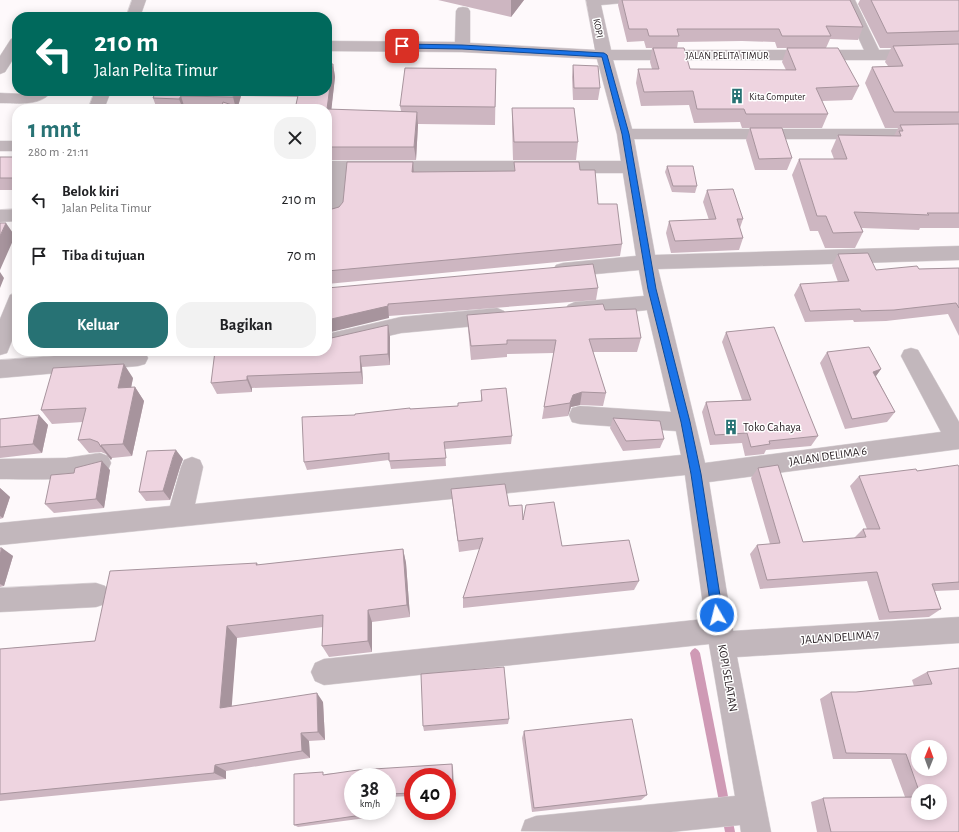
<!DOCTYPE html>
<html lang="id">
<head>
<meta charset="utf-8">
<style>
  :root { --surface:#fff; --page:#f2f2f2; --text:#202124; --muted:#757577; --accent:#277274 }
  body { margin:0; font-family:"Alegreya Sans",sans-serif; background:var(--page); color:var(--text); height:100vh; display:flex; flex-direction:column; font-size:15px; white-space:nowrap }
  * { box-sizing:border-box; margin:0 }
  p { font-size:13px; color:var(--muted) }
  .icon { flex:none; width:22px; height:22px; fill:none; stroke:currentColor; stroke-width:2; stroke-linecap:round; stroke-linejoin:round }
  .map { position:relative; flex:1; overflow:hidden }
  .drawer { position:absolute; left:12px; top:104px; width:320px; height:252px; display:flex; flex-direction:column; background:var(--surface); border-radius:16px; box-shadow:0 2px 10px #0003 }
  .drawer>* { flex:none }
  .top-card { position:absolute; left:12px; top:12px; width:320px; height:84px; border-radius:16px; box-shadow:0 2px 10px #0003; background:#00695c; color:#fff; overflow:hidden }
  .needle { width:26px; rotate:1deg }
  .buttons { position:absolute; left:911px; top:740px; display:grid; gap:8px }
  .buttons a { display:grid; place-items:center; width:36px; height:36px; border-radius:50%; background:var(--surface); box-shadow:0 2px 10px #0003; font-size:20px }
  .speed { position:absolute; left:344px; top:768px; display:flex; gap:8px; font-size:20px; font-weight:700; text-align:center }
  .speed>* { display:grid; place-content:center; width:52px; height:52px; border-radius:50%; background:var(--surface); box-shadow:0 2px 10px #0003; line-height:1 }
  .speed small { font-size:10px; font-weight:400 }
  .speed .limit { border:6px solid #d22; background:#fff; color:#111 }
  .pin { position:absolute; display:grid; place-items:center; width:34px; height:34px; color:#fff; margin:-17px; border-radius:8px; box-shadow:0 2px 6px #0006 }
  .me { position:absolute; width:44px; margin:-22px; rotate:352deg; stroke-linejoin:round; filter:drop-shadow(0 0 3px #0008) }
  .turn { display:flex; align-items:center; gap:14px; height:84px; padding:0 16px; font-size:18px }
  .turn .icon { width:52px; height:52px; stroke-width:2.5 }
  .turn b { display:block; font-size:28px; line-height:34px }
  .round { display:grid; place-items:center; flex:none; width:42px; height:42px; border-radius:16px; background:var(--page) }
  .headline { display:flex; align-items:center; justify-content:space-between; height:68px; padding:0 16px }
  h1 { font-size:24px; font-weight:700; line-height:30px; color:var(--accent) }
  .button { display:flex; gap:8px; margin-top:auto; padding:8px 16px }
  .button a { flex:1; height:46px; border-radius:16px; background:var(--accent); color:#fff; font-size:16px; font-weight:700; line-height:46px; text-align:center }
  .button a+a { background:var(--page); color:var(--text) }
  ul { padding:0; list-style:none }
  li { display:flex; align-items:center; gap:12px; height:56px; padding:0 16px }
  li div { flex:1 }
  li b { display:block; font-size:15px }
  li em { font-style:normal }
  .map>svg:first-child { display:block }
</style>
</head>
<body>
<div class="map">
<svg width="959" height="832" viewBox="0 0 959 832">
  <rect width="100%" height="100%" fill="#fef9fb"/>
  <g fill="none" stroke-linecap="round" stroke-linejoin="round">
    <!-- stream -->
    <path fill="#cf9ab5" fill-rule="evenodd" d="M695,648L698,650L700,653L735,832H725L690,653L692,650Z"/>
    <!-- minor casing -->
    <g stroke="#dcd6d9" stroke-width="1">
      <path id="minor" d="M132,0H146L140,17H126Z
        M586,0H625L623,3L601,5L611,50H864L841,0H855L879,50L959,48V58L890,60H613L632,129H959V139H634L655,255L959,246V260L658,269L705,463L941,432L901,356L904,350L911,348L918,350L959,422V449L709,482L733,631L959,617V643L737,657L771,832H741L740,825L671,832L521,831L525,820L536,816L735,796L709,644L324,685L315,681L311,672L315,663L324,659L705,619L685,475L0,545V523L170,506L181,467L184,460L192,457L200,460L203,467L195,504L681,455L676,431L580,424L572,422L569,415L572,408L580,406L671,412L647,310L575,318L568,315L565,310L568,305L575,302L644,296L639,270L563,277L556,275L553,270L556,265L563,263L636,256L623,173H348L344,214L341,218L335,220L329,218L327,216L331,173H327V161H621L617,134L597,59L462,52L327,51V41L455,42L456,11L458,8L463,7L468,8L470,11V43L595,50Z
        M17,38V53L5,72L0,74V56L11,39Z
        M34,91H52C41,107 17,103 0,103V93L23,94Z
        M95,91H111L104,109H88Z
        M0,141H17V151H0Z
        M17,209V221L0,222V210Z
        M17,292V328L7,353L0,355V319L10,295Z
        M497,308L504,311L507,316L504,321L497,324L401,333L327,350V334L401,317Z
        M121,351H142L145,352L148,358L145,364L138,366L0,378V360Z
        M100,453L108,456L111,463L108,470C75,482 35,479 0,479V459L66,458Z
        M96,583L105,586L109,595L105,604L96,607L0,612V588Z"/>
    </g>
    <!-- minor -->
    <use href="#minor" fill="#c2b7bc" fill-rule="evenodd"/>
  </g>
  <!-- wall -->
  <path fill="#cdb6c1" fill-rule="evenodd" d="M438,0H524L511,17Z
    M619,0H850L863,27L858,40L830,39L826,48L859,86L852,100L822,101L828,114L822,128H742L740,122L694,123L689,105L641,106L636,83L638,69H652L650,62L652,48H646L644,41L627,42L618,5ZM742,41L775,42L777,48H787L782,62L786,70L690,69L677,48L678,42Z
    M860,0H959V228H920L919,230L862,228L863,232L855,248H825L818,231H810L792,175L799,159H834L831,151L838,135L894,136L898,128H885L865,83L872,67L888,66L885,62L891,48H880L858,4Z
    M333,64L335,77L331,110L401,111L400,106L496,69L495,125L418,124L416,160H327V109L298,97L241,96L238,107L241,109H157L153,98L156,91H327Z
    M573,65L600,88L598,100H573L572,77Z
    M512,108L578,142L576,160H513L512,126Z
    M750,128L792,158L787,170H755L746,140Z
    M0,157H17V190H0Z
    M413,162L414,172L514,171V162L580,170L598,204L622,244L620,256L327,284V207L332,209L339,207Z
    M667,166L697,186L695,193L672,192L665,172Z
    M707,190L743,219L740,228L743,238L739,250L671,253L666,233L669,221L709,220L703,202Z
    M838,254L876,270L959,268V336L948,314L886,321L854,322L853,320L805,322L794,295L800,284L838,282L832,265Z
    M327,288H598L596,300L389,316V318Z
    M605,310L641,338L637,352H593L606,393L603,406L580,405L571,407L568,416L542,419L544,407L554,353L507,354V357L471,360L468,329L467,315Z
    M388,325L390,337V365L362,367L363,384L252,388V392L217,394L211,383L327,351Z
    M726,332L818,436L811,446L766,450L764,454L745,456L742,443L710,445L702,412L706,402L742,400L722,342Z
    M827,352L881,369L876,376L895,412L887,422L845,429L820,363Z
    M133,378L131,388L135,387L144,401L132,456L112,458L111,460L106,454L101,452L89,453L78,440L83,422L52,424L41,410Z
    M481,390L512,436L511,444L445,449L446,466L391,469L389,460L307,470L304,462L355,415L410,409L458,406L481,401Z
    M39,415L48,425L42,453L0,458V419Z
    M613,418L664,439L660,448L623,451L610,428Z
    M183,459L180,467L170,500L146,501L139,492Z
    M959,467V590L935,591L941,609L929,617L879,620L867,581L760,589L750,554L757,545L770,544L751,478L758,468L803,542L854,538L863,529H867L850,486L859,476L917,471Z
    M110,470L104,508L54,513L45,504Z
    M0,488L10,497L3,518L0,519Z
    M451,489L509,506L523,520L562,546L639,581L634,590L463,608V598L480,549L459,552L452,500Z
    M0,548L13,556L4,586L0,587Z
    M403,549L406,563L410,617L372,622V652L329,657L322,646L323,627L237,638L231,706L323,702L325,740L309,741L310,758L226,771V779L0,801V649L95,641L257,563L258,565Z
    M959,668V832H817L811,802L823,798L905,797L891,759H833L820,699L831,692H856L914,686L912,680L927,672ZM918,791H940L918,813Z
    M509,719L508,724L424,731L423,726Z
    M524,731L647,795L641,800L532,812L522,738Z
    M452,764L454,793L447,794V777H413V796L387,797V777H353L365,811L366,818L298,827L294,825L325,774Z"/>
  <!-- shaded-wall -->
  <path fill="#a7949d" d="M511,0H524L511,17Z
    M333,64L335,77L330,122L327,109Z
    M235,91H240L241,96L237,109H236L233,97Z
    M181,96L185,109H183L179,99Z
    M417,112L418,125L416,160L414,147Z
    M413,162L414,174L412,172Z
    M327,163L329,174L327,200Z
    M6,223L15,236L0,270V236Z
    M0,272L4,278L0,288Z
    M388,304L389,318L327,333V320Z
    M388,325L390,337V365L388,354Z
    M360,356L362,367L363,384L361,372Z
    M124,364L133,378L128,402L118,388Z
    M881,369L873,380V372Z
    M247,376L252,388V392L247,380Z
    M135,387L144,401L132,456L123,444Z
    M582,392L580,405L571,407L568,416L570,403L573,395Z
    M39,415L48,425L42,453L33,444Z
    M101,445L112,458L111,460L101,447Z
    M176,450L183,459L180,467L170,500L163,491L173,457Z
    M102,461L110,470L104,508L96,499Z
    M0,488L10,497L3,518L0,516Z
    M2,548L13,556L4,586L0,584V555Z
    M403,549L406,563L410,617L407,605Z
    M368,610L372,622V652L368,641Z
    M227,626L237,638L231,716L220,708Z
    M317,693L323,702L325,740L318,732Z
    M301,733L309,741L310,758L302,751Z
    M452,764L453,768L454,793L453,790Z
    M215,765L226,771V779L214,773Z
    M362,811H365L366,818L362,815Z"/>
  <!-- building -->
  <path fill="#eed4e0" stroke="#a7949d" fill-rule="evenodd" d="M622,0H850L863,27L826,26L831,36H782L779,29H677L679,36H649L647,29H629Z
    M871,0H959V31L887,33Z
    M959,44V112H894L872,67L903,66L893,46Z
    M653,48H684L690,69L796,70L787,48H838L859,86L816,88L828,114H746L744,109H697L693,91L644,92L638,69H659Z
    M327,64H333L327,109H295L299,91H327Z
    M573,65L598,66L600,88H574Z
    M405,68L496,69L495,107L400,106Z
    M156,91H235L233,97L181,96L179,99L153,98Z
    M223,102L241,108L240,109H221Z
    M512,108H574L578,142H514Z
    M327,109L417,112L414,147H327Z
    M959,124V213H927L929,215L854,212L863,232L833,233L826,216H817L799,159H847L838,135L901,136L899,131H903L900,125Z
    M750,128H782L792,158L759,159Z
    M0,157H17V178H0Z
    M347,162H413L412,172L515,171L514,162H579L580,170H595L598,204H617L622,244L327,271V207L332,209L339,207L343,202Z
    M667,166H693L697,186H673Z
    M733,189L743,219H737L743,238L675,241L669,221L716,219L707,190Z
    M0,223H6L0,236Z
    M868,253L876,270L917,266L919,269L959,268V308L956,303L894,310L861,311L860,309L810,311L800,284L849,281L838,254Z
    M593,264L598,288L388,304V306L327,320V288Z
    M603,304L605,310L636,309L641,338L589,339L606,393L582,392L573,395L570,403L544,407L556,340H507V344L471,346L467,315Z
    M388,325V354L360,356L361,372L247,376V380L211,383L215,351H327V339Z
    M774,327L818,436L769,441L770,444L751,447L747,433L715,435L706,402L751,400L726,332Z
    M869,347L881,369L873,372L895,412L852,419L827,352Z
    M124,364L118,388L135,387L123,444L101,445V447L98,442L90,439L78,440L86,408L41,410L53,368Z
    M506,388L512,436L444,442L446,458L389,461V453L304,462L302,417L355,415V414L410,408V409L458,406V403L482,401L481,390Z
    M39,415L33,444L0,447V419Z
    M613,418L660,421L664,439L626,441Z
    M176,450L173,457L163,491L139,492L147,451Z
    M102,461L96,499L45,504L51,475L74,473L75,468Z
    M778,465L803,542L866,537L863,529H880L859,476L916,469L917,471L958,465L959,467V582L932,584L941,609L889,612L877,572L767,580L757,545L780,543L758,468Z
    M505,484L509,506L522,505L523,520L526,505L554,502L562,546L629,540L639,581L463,598L483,538L458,541L451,489Z
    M0,548H2L0,555Z
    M403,549L407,605L368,610V641L322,646L323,615L227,626L220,708L317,693L318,732L301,733L302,751L215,765L214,773L0,794V649L95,641L110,571L257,563L256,565Z
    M504,667L509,719L423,726L421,674Z
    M959,668V832H831L823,798L918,797V813H940V791H919L906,754L846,753L831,692H856L932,684L927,672ZM918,747H940V769H918Z
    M632,719L647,795L534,808L524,731Z
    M452,764L453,790L447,791V777H413V793L387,794V777H353V811H362V815L294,825V774L323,772V775L358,770Z"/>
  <!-- route -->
  <path fill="#1a73e8" stroke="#114b97" d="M402,44L462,45L604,53L607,55L629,134L656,289L690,422L701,474L723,615L721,618L717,620L714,618L712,615L691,474L681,422L648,289L622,134L602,57L462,49L400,48L399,46Z"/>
  <!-- icons -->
  <defs>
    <g id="building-bare" transform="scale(1.2)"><path d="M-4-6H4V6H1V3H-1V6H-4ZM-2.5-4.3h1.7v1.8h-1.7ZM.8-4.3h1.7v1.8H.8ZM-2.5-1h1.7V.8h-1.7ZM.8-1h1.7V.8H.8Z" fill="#277274" stroke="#fff" stroke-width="2.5" paint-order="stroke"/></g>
  </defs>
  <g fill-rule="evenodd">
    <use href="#building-bare" x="737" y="96"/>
    <use href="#building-bare" x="731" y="427"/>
  </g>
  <g text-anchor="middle" stroke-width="3" stroke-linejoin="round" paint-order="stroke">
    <!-- far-street labels -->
    <g font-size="10" fill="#2a2125" stroke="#fff">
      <text transform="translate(599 28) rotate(79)" y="4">KOPI</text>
      <text x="727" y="59">JALAN PELITA TIMUR</text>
    </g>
    <!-- far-poi labels -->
    <g font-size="10" fill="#2a2125" stroke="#fff" text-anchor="start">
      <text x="749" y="100">Kita Computer</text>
    </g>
    <!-- poi labels -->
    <g font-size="12" fill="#2a2125" stroke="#fff" text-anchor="start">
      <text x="743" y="431">Toko Cahaya</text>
    </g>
    <!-- street labels -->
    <g font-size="12" fill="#2a2125" stroke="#fff">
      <text transform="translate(828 456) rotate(-8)" y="4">JALAN DELIMA 6</text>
      <text transform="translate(840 637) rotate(-4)" y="4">JALAN DELIMA 7</text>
      <text transform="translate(728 678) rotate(80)" y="4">KOPI SELATAN</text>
    </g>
  </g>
</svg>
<div class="buttons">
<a><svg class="needle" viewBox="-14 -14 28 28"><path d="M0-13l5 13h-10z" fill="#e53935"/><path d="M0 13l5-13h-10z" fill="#757577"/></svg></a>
<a><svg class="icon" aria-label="sound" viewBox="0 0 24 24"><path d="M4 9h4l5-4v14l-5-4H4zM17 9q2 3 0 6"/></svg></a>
</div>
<div class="speed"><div>38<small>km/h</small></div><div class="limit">40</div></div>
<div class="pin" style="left:402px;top:46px;background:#d93025"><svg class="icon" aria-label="arrive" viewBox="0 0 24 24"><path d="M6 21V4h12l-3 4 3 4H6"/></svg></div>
<svg class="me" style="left:717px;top:615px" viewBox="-20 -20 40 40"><circle r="17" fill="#1a73e8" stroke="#fff" stroke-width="3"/><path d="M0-11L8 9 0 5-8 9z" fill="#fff"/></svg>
<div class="top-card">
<div class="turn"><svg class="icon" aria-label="left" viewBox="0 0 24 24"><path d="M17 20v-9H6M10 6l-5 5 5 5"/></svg><div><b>210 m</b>Jalan Pelita Timur</div></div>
</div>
<section class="drawer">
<div class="headline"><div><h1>1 mnt</h1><p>280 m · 21:11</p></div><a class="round"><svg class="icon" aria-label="close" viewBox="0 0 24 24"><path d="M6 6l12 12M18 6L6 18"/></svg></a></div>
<ul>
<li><svg class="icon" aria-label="left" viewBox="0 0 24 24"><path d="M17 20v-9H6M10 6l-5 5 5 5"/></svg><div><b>Belok kiri</b><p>Jalan Pelita Timur</p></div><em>210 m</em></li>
<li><svg class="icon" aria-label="arrive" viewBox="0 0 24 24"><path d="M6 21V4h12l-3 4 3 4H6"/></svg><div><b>Tiba di tujuan</b></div><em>70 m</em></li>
</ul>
<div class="button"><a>Keluar</a><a>Bagikan</a></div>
</section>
</div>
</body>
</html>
